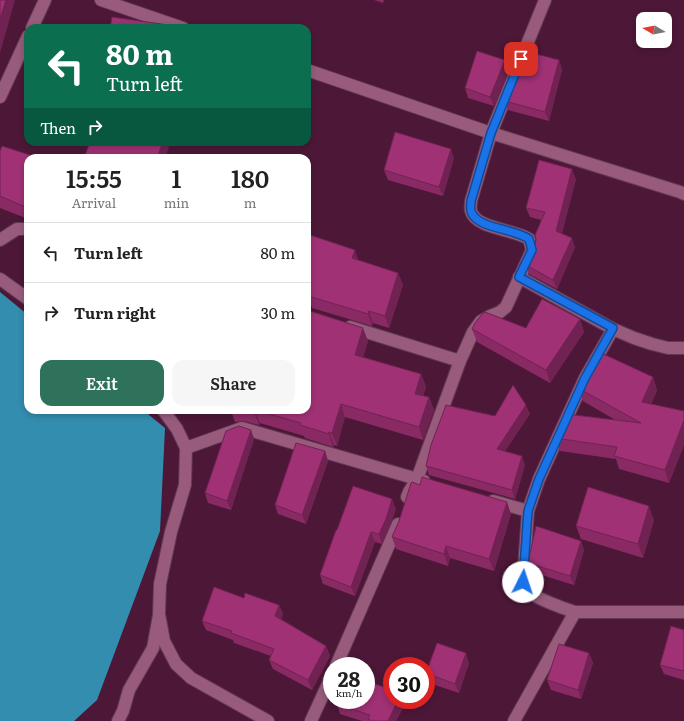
<!DOCTYPE html>
<html lang="en">
<head>
<meta charset="utf-8">
<style>
  :root { --surface:#fff; --page:#f6f6f6; --text:#222; --muted:#767676; --line:#e0e0e0; --accent:#2e725c }
  body { margin:0; font-family:Literata,serif; background:var(--page); color:var(--text); height:100vh; display:flex; flex-direction:column; font-size:15px; white-space:nowrap }
  * { box-sizing:border-box; margin:0 }
  p { font-size:13px; color:var(--muted) }
  .icon { flex:none; width:22px; height:22px; fill:none; stroke:currentColor; stroke-width:2; stroke-linecap:round; stroke-linejoin:round }
  .map { position:relative; flex:1; overflow:hidden }
  .panel { position:absolute; left:24px; top:154px; width:287px; height:260px; display:flex; flex-direction:column; background:var(--surface); border-radius:12px; box-shadow:0 2px 6px #0003 }
  .panel>* { flex:none }
  .hud { position:absolute; left:24px; top:24px; width:287px; height:122px; border-radius:12px; box-shadow:0 2px 6px #0003; background:#0b6e4f; color:#fff; overflow:hidden }
  .needle { width:26px; rotate:280deg }
  .buttons { position:absolute; left:636px; top:12px; display:grid; gap:8px }
  .buttons a { display:grid; place-items:center; width:36px; height:36px; border-radius:8px; background:var(--surface); box-shadow:0 2px 6px #0003; font-size:20px }
  .speed { position:absolute; left:323px; top:657px; display:flex; gap:8px; font-size:20px; font-weight:700; text-align:center }
  .speed>* { display:grid; place-content:center; width:52px; height:52px; border-radius:50%; background:var(--surface); box-shadow:0 2px 6px #0003; line-height:1 }
  .speed small { font-size:10px; font-weight:400 }
  .speed .limit { border:6px solid #d22; background:#fff; color:#111 }
  .pin { position:absolute; display:grid; place-items:center; width:34px; height:34px; color:#fff; margin:-17px; border-radius:8px; box-shadow:0 2px 6px #0006 }
  .me { position:absolute; width:44px; margin:-22px; rotate:4deg; stroke-linejoin:round; filter:drop-shadow(0 0 3px #0008) }
  .turn { display:flex; align-items:center; gap:14px; height:84px; padding:0 16px; font-size:18px }
  .turn .icon { width:52px; height:52px; stroke-width:2.5 }
  .turn b { display:block; font-size:28px; line-height:34px }
  .then { display:flex; align-items:center; height:38px; padding:0 16px; background:#0003; gap:8px; font-size:15px }
  .eta { display:flex; justify-content:space-evenly; align-items:center; height:68px; text-align:center }
  .eta b { font-size:24px; font-weight:600; line-height:28px }
  .cta { display:flex; gap:8px; margin-top:auto; padding:8px 16px }
  .cta a { flex:1; height:46px; border-radius:12px; background:var(--accent); color:#fff; font-size:16px; font-weight:600; line-height:46px; text-align:center }
  .cta a+a { background:var(--page); color:var(--text) }
  ul { padding:0; list-style:none }
  li { display:flex; align-items:center; gap:12px; height:60px; padding:0 16px; border-top:1px solid var(--line) }
  li div { flex:1 }
  li b { display:block; font-size:15px }
  li em { font-style:normal }
  .map>svg:first-child { display:block }
</style>
</head>
<body>
<div class="map">
<svg width="684" height="721" viewBox="0 0 684 721">
  <rect width="100%" height="100%" fill="#4d1738"/>
  <!-- water -->
  <path fill="#338dae" d="M0,292L28,315V410H143L165,428L160,531L97,700L74,721H0Z"/>
  <g fill="none" stroke-linecap="round" stroke-linejoin="round">
    <!-- minor casing -->
    <g stroke="#623852" stroke-width="14">
      <path id="minor" d="M101,0L183,28
        M307,70L491,133L680,192L684,194
        M0,240L17,229H28
        M519,277L613,329L634,338L652,344L668,348H684
        M350,327L460,361
        M613,329L585,378L539,479L528,511L523,582C524,584 524,587 525,588C531,597 565,609 575,612H684
        M186,448L242,428L424,481
        M407,497L409,492L417,479L460,361L473,332L481,321L490,316L500,312L506,307L532,250L529,239C514,229 476,229 471,211C470,208 471,204 471,201L491,133L545,0
        M493,501L528,511
        M336,666L398,524
        M118,721L123,711L129,690L153,648L159,615
        M311,721L332,675
        M514,721L575,612"/>
    </g>
    <!-- tertiary casing -->
    <g stroke="#623852" stroke-width="14">
      <path id="tertiary" d="M32,28L45,0
        M0,97L28,36"/>
    </g>
    <!-- secondary casing -->
    <g stroke="#623852" stroke-width="14">
      <path id="secondary" d="M0,279L28,299
        M163,410L177,429L186,448L185,485L171,532L160,584L159,614L164,641L176,664L191,678L268,721"/>
    </g>
    <!-- minor -->
    <use href="#minor" stroke="#985b7c" stroke-width="12"/>
    <!-- tertiary -->
    <use href="#tertiary" stroke="#985b7c" stroke-width="12"/>
    <!-- secondary -->
    <use href="#secondary" stroke="#985b7c" stroke-width="12"/>
  </g>
  <!-- wall -->
  <path fill="#8a2a65" d="M374,0H384L383,3Z
    M505,60L509,69L494,106L468,98L465,88Z
    M559,60L562,70L549,121L508,110L505,101L521,65Z
    M0,151L28,158V219L0,208Z
    M454,158L443,196L388,180L384,170Z
    M576,179L562,233L575,247L557,289L529,274L526,265L535,244L541,220L530,217L526,208Z
    M307,234L358,260L398,273L403,285L389,328L373,323L372,326L312,308L310,302L307,301Z
    M580,319L584,332L550,383L477,342L472,329L526,328Z
    M368,341L363,357L421,374L426,387L423,396L429,397L434,410L423,440L345,417L337,446L334,445L333,447L305,438L304,436L260,423L259,425L244,421L235,422L231,411L227,410H307Z
    M653,377L657,390L651,404L684,411V445L669,483L619,469L616,459L560,451L555,438L617,421L583,401L578,388Z
    M530,414L505,451L525,465L515,499L429,475L426,466L495,416Z
    M251,430L254,439L231,510L208,503L205,493Z
    M325,451L328,461L306,524L278,514L275,505Z
    M396,509L389,528L382,544L375,542L355,596L323,584L320,575L337,530Z
    M511,514L494,571L450,558L448,566L396,549L392,537Z
    M654,520L643,558L581,539L576,526Z
    M581,541L584,550L574,585L532,572L528,563Z
    M244,598L279,605L283,614L281,619L326,646L330,656L312,690L273,669L269,660L271,656L234,643L233,640L206,630L202,621Z
    M684,630V680L664,674L660,665Z
    M589,653L593,663L581,699L551,690L547,680Z
    M469,663L459,693L429,683L426,673Z
    M392,700H407L396,721H362L340,714L337,704Z"/>
  <!-- shaded-wall -->
  <path fill="#702252" d="M6,0H15L0,53V19Z
    M505,60L509,69L494,106L490,97Z
    M559,60L562,70L549,121L545,112Z
    M163,142H168L169,147L165,158H157Z
    M451,149L454,158L443,196L439,187Z
    M572,169L576,179L560,240L556,231Z
    M572,238L575,247L557,289L553,280Z
    M355,250L359,262L352,258Z
    M398,273L403,285L389,328L385,316Z
    M369,311L373,323L372,326L368,314Z
    M580,319L584,332L550,383L546,370Z
    M363,328L368,341L360,367L355,355Z
    M421,374L426,387L420,407L415,394Z
    M653,377L657,390L647,415L642,402Z
    M429,397L434,410L423,440L419,427Z
    M341,404L345,417L337,446L332,433Z
    M526,405L530,414L500,458L497,449Z
    M255,410L260,423L259,425L254,412Z
    M684,420V445L669,483L665,470Z
    M251,430L254,439L231,510L227,501Z
    M329,432L334,445L333,447L329,434Z
    M325,451L328,461L306,524L302,515Z
    M522,456L525,465L515,499L512,490Z
    M392,499L396,509L389,528L382,544L379,534Z
    M507,502L511,514L494,571L489,559Z
    M649,506L654,520L643,558L638,544Z
    M371,532L375,542L355,596L351,587Z
    M581,541L584,550L574,585L570,576Z
    M446,546L450,558L448,566L444,554Z
    M279,605L283,614L279,626L275,616Z
    M326,646L330,656L312,690L308,680Z
    M466,653L469,663L459,693L455,684Z
    M589,653L593,663L581,699L578,690Z
    M398,700H407L396,721H388Z"/>
  <!-- building -->
  <path fill="#a03175" stroke="#702252" d="M0,0H6L0,19Z
    M112,17L168,25L167,28H110Z
    M477,51L505,60L490,97L465,88Z
    M525,51L559,60L545,112L505,101L520,65H521Z
    M395,132L451,149L439,187L384,170Z
    M90,142H163L157,158H84Z
    M2,146L39,158H28V208L0,196V151Z
    M539,160L572,169L556,231L572,238L553,280L526,265L535,244L536,239L535,235L545,212L526,208Z
    M307,234L355,250L352,258L398,273L385,316L369,311L368,314L308,296L309,291L307,290Z
    M542,299L580,319L546,370L472,329L475,323L482,314L485,312L526,328Z
    M307,310L363,328L355,355L421,374L415,394L429,397L419,427L341,404L332,433L329,432V434L300,425L301,423L255,410L254,412L247,410H307Z
    M597,351L653,377L642,402L684,411V420L665,470L614,456L617,447L555,438L566,414L641,423L578,388L587,368Z
    M513,385L526,405L497,449L522,456L512,490L426,466L431,445L446,405L495,416Z
    M239,426L251,430L227,501L205,493L226,431Z
    M296,443L325,451L302,515L275,505Z
    M422,477L507,502L489,559L446,546L444,554L392,537L399,521L411,483L412,482L420,485Z
    M353,486L392,499L386,519L379,534L371,532L351,587L320,575L336,530H337Z
    M588,487L649,506L638,544L576,526Z
    M536,526L581,541L570,576L528,563Z
    M214,587L244,598L245,593L279,605L275,616L326,646L308,680L269,660L274,649L231,633L232,631L202,621Z
    M671,626L684,630V671L660,665Z
    M437,643L466,653L455,684L426,673Z
    M559,644L589,653L578,690L547,680Z
    M388,678L392,680V700H398L388,721H372L368,719L370,715L337,704L338,700H366V681L384,687Z"/>
  <g fill="none" stroke-linecap="round" stroke-linejoin="round">
    <!-- route casing -->
    <g stroke="#114b97" stroke-width="10">
      <path id="route" d="M521,59L491,133L471,201C471,204 470,208 471,211C476,229 514,228 529,239L532,250L519,277L613,328L585,378L539,479L528,511L523,582"/>
    </g>
    <!-- route -->
    <use href="#route" stroke="#1a73e8" stroke-width="7"/>
  </g>
</svg>
<div class="buttons">
<a><svg class="needle" viewBox="-14 -14 28 28"><path d="M0-13l5 13h-10z" fill="#e53935"/><path d="M0 13l5-13h-10z" fill="#767676"/></svg></a>
</div>
<div class="speed"><div>28<small>km/h</small></div><div class="limit">30</div></div>
<div class="pin" style="left:521px;top:59px;background:#d93025"><svg class="icon" aria-label="arrive" viewBox="0 0 24 24"><path d="M6 21V4h12l-3 4 3 4H6"/></svg></div>
<svg class="me" style="left:523px;top:582px" viewBox="-20 -20 40 40"><circle r="19" fill="#fff"/><path d="M0-13L10 11 0 6-10 11z" fill="#1a73e8"/></svg>
<div class="hud">
<div class="turn"><svg class="icon" aria-label="left" viewBox="0 0 24 24"><path d="M17 20v-9H6M10 6l-5 5 5 5"/></svg><div><b>80 m</b>Turn left</div></div>
<div class="then">Then<svg class="icon" aria-label="right" viewBox="0 0 24 24"><path d="M7 20v-9h11M14 6l5 5-5 5"/></svg></div>
</div>
<section class="panel">
<div class="eta">
<div><b>15:55</b><p>Arrival</p></div>
<div><b>1</b><p>min</p></div>
<div><b>180</b><p>m</p></div>
</div>
<ul>
<li><svg class="icon" aria-label="left" viewBox="0 0 24 24"><path d="M17 20v-9H6M10 6l-5 5 5 5"/></svg><div><b>Turn left</b></div><em>80 m</em></li>
<li><svg class="icon" aria-label="right" viewBox="0 0 24 24"><path d="M7 20v-9h11M14 6l5 5-5 5"/></svg><div><b>Turn right</b></div><em>30 m</em></li>
</ul>
<div class="cta"><a>Exit</a><a>Share</a></div>
</section>
</div>
</body>
</html>
